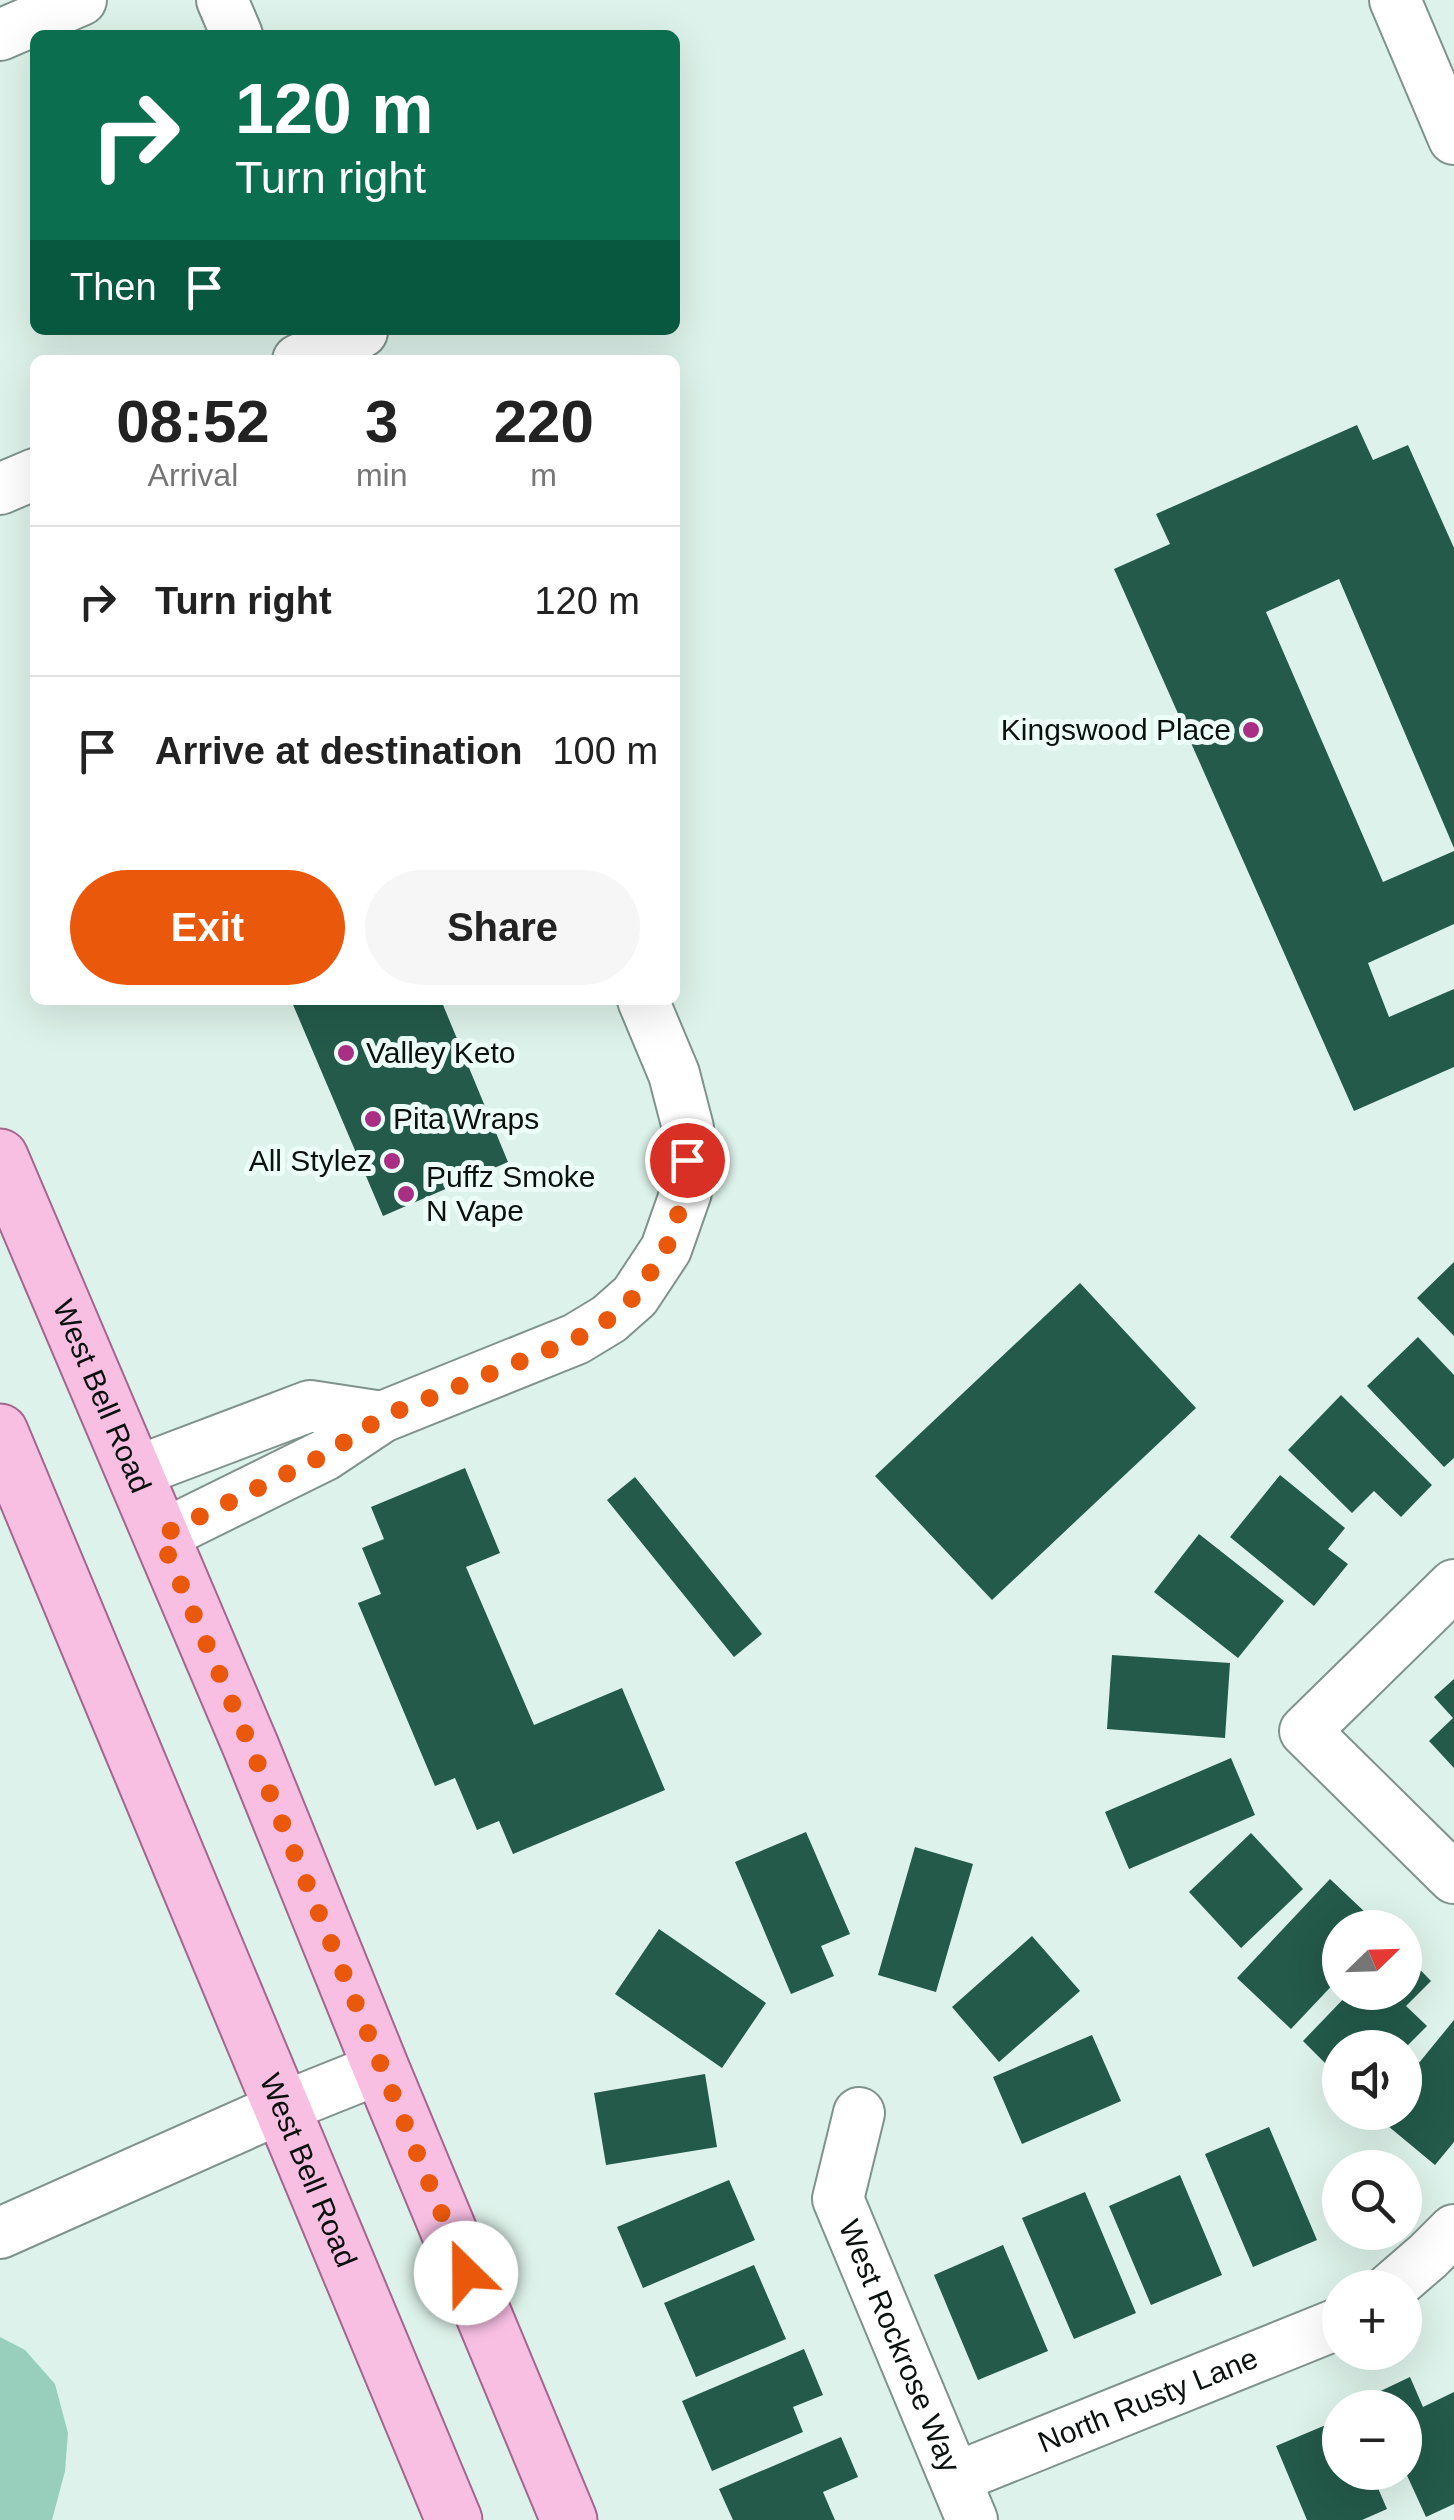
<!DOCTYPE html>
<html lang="en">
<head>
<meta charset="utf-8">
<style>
  :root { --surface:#fff; --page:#f6f6f6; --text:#222; --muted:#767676; --line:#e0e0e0; --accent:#ea580c }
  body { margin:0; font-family:Helvetica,sans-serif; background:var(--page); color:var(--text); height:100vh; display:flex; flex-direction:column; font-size:38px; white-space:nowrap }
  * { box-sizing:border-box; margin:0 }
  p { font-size:32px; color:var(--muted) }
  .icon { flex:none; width:55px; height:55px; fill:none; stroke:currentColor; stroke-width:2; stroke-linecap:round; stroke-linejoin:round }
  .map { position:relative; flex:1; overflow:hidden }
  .drawer { position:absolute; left:30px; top:355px; width:650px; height:650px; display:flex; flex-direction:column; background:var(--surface); border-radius:15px; box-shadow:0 10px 40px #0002 }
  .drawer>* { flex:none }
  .top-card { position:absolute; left:30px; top:30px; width:650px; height:305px; border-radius:15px; box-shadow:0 10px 40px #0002; background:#0b6e4f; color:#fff; overflow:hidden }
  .needle { width:65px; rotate:67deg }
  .fabs { position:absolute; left:1322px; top:1910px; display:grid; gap:20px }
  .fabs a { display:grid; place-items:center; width:100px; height:100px; border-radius:50%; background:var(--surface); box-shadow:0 10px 40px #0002; font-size:50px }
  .pin { position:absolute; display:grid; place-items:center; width:85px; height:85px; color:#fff; margin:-42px; border:5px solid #fff; border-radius:50%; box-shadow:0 2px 10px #0007 }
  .me { position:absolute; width:110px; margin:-55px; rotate:337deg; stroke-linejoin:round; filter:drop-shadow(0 0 8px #0008) }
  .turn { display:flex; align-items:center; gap:35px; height:210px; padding:0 40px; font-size:45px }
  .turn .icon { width:130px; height:130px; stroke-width:2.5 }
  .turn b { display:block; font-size:70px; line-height:85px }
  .then { display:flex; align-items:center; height:95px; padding:0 40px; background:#0003; gap:20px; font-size:38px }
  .eta { display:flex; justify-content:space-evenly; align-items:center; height:170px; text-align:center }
  .eta b { font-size:60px; font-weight:700; line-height:70px }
  .action { display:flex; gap:20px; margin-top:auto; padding:20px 40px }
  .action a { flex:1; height:115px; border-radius:60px; background:var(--accent); color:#fff; font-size:40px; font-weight:700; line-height:115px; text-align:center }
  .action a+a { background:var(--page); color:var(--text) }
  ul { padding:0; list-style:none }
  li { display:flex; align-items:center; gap:30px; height:150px; padding:0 40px; border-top:2px solid var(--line) }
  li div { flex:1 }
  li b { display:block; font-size:38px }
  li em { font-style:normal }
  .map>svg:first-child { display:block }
</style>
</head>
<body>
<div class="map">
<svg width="1454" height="2520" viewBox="0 0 1454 2520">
  <rect width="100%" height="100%" fill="#ddf2ea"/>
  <!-- water -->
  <path fill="#97cfbc" d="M0,2337L25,2350L55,2384L68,2433L65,2471L52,2520H0Z"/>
  <!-- building -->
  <path fill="#235a4a" d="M1357,425L1373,460L1408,445L1454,548V848L1339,579L1266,612L1383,882L1454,851V924L1368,963L1389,1017L1454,989V1067L1354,1111L1114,569L1170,544L1156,514Z
    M291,1000H441L508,1162L383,1216Z
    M1454,1262V1336L1417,1298Z
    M1080,1283L1196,1408L992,1600L875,1476Z
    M1418,1337L1454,1375V1458L1444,1467L1367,1386Z
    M1341,1395L1432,1485L1401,1517L1374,1491L1352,1513L1288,1450Z
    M465,1468L500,1553L466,1567L534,1725L622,1688L665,1790L513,1854L499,1821L477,1830L455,1778L435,1786L358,1603L381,1594L362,1548L384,1539L371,1507Z
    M1280,1475L1345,1528L1328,1549L1348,1564L1314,1606L1230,1537Z
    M635,1477L762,1634L734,1657L607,1500Z
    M1199,1534L1284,1601L1238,1658L1154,1592Z
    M1112,1655L1230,1663L1225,1738L1107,1729Z
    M1454,1679V1768L1429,1741L1453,1718L1434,1697Z
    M1231,1758L1255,1815L1129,1869L1105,1812Z
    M806,1832L850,1934L821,1946L834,1976L791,1994L735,1862Z
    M1251,1833L1303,1889L1241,1948L1189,1892Z
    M915,1847L973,1864L936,1992L878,1975Z
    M1330,1879L1367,1914L1355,1928H1340V1977L1291,2029L1237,1978Z
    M659,1929L766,2003L722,2068L615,1994Z
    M1032,1936L1080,1991L999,2062L952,2007Z
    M1405,1954L1431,1981L1406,2006L1427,2026L1405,2048H1340V2078L1303,2041L1350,1992H1405Z
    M1454,2020V2142L1435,2165L1376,2116L1378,2112H1405V2080Z
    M1092,2035L1121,2101L1022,2144L993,2077Z
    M705,2074L717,2147L606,2165L594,2093Z
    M1269,2127L1317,2240L1253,2267L1205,2154Z
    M1180,2175L1222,2275L1151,2305L1109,2206Z
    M729,2180L755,2240L643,2288L617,2227Z
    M1085,2192L1136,2313L1074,2339L1022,2218Z
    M1003,2245L1048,2351L978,2380L934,2275Z
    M754,2265L786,2339L696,2377L664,2303Z
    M804,2349L823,2395L793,2407L803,2432L712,2471L682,2401Z
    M1410,2377L1423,2407L1454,2392V2504L1426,2517L1405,2471V2408H1375L1370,2396Z
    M1340,2419V2472H1371L1387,2509L1362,2520H1307L1276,2446Z
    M841,2437L858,2477L823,2492L835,2520H733L719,2489Z"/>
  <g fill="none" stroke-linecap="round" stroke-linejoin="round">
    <!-- minor casing -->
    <g stroke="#7f938c" stroke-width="54">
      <g id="minor">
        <path d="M222,0L237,35"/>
        <path d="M1395,0L1454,139"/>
        <path d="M0,35L81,0"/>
        <path d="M298,360L362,332"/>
        <path d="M0,489L35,474"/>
        <path d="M133,1473L310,1406L382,1417"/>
        <path d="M161,1536L325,1455L382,1417L576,1339L609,1319L635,1296L666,1249L686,1192L688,1128L674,1074L643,1000"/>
        <path d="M1454,1585L1305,1731L1454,1878"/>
        <path id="s1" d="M859,2113L838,2199L972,2520"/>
        <path d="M0,2233L281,2108L381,2068"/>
        <path d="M1391,2288L1428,2256L1454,2230"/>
        <path id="s2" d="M955,2478L1340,2323"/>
      </g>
    </g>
    <!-- major casing -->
    <g stroke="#a2678d" stroke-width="59">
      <g id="major">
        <path id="s3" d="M0,1157L251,1747L381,2068L569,2520"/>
        <path id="s4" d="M0,1432L454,2520"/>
      </g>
    </g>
    <!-- minor -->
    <use href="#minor" stroke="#fff" stroke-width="50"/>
    <!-- major -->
    <use href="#major" stroke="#f8bfe3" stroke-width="55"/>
  </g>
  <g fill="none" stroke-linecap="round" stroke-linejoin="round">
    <!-- route -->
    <path stroke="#ea580c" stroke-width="18" stroke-dasharray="0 32.4" d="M466,2273L251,1747L160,1536L325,1455L382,1417L576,1339L609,1319L635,1296L666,1249L686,1192L687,1160"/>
  </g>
  <!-- markers -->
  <g fill="#a82f84" stroke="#edfef8" stroke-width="4">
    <circle cx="1251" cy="730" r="10"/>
    <circle cx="346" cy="1053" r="10"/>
    <circle cx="373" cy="1119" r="10"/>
    <circle cx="392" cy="1161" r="10"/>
    <circle cx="406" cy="1194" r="10"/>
  </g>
  <g text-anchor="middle" stroke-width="10" stroke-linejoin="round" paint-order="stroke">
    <!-- poi labels -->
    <g font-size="30" fill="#0a110f" stroke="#edfef8" text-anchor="start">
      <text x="1231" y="740" text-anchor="end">Kingswood Place</text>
      <text x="366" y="1063">Valley Keto</text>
      <text x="393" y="1129">Pita Wraps</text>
      <text x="372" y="1171" text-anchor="end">All Stylez</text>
      <text x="426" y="1187">Puffz Smoke<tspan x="426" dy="34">N Vape</tspan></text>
    </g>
    <!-- street labels -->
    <g font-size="30" fill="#0a110f" stroke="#edfef8">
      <text dy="10" stroke="none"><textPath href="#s3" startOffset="260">West Bell Road</textPath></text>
      <text dy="10" stroke="none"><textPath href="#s4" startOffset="800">West Bell Road</textPath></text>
      <text dy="10" stroke="none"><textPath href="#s1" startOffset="248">West Rockrose Way</textPath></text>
      <text dy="10" stroke="none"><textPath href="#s2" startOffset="208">North Rusty Lane</textPath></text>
    </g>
  </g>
</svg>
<div class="fabs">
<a><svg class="needle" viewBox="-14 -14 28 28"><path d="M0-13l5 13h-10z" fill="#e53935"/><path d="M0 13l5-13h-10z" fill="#767676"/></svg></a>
<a><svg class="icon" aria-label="sound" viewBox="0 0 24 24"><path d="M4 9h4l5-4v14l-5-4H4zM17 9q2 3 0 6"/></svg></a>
<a><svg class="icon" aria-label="search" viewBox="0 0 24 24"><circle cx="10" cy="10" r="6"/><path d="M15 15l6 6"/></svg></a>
<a>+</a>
<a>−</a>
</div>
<div class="pin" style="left:687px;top:1160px;background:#d93025"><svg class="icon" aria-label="arrive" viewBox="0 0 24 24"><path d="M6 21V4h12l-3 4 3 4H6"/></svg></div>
<svg class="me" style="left:466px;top:2273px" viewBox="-20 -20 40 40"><circle r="19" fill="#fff"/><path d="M0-13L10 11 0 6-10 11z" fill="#ea580c"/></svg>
<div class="top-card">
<div class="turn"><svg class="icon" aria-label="right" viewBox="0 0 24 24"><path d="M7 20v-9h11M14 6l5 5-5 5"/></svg><div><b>120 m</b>Turn right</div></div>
<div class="then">Then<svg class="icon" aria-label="arrive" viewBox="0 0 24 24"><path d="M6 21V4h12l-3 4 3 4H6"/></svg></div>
</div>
<section class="drawer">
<div class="eta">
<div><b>08:52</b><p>Arrival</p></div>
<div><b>3</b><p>min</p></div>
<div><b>220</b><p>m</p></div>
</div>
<ul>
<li><svg class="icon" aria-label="right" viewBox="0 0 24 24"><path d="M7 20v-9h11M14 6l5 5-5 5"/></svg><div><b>Turn right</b></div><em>120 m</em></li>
<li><svg class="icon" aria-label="arrive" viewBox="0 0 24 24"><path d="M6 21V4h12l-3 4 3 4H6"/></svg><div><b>Arrive at destination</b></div><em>100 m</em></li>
</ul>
<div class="action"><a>Exit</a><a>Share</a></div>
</section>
</div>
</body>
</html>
